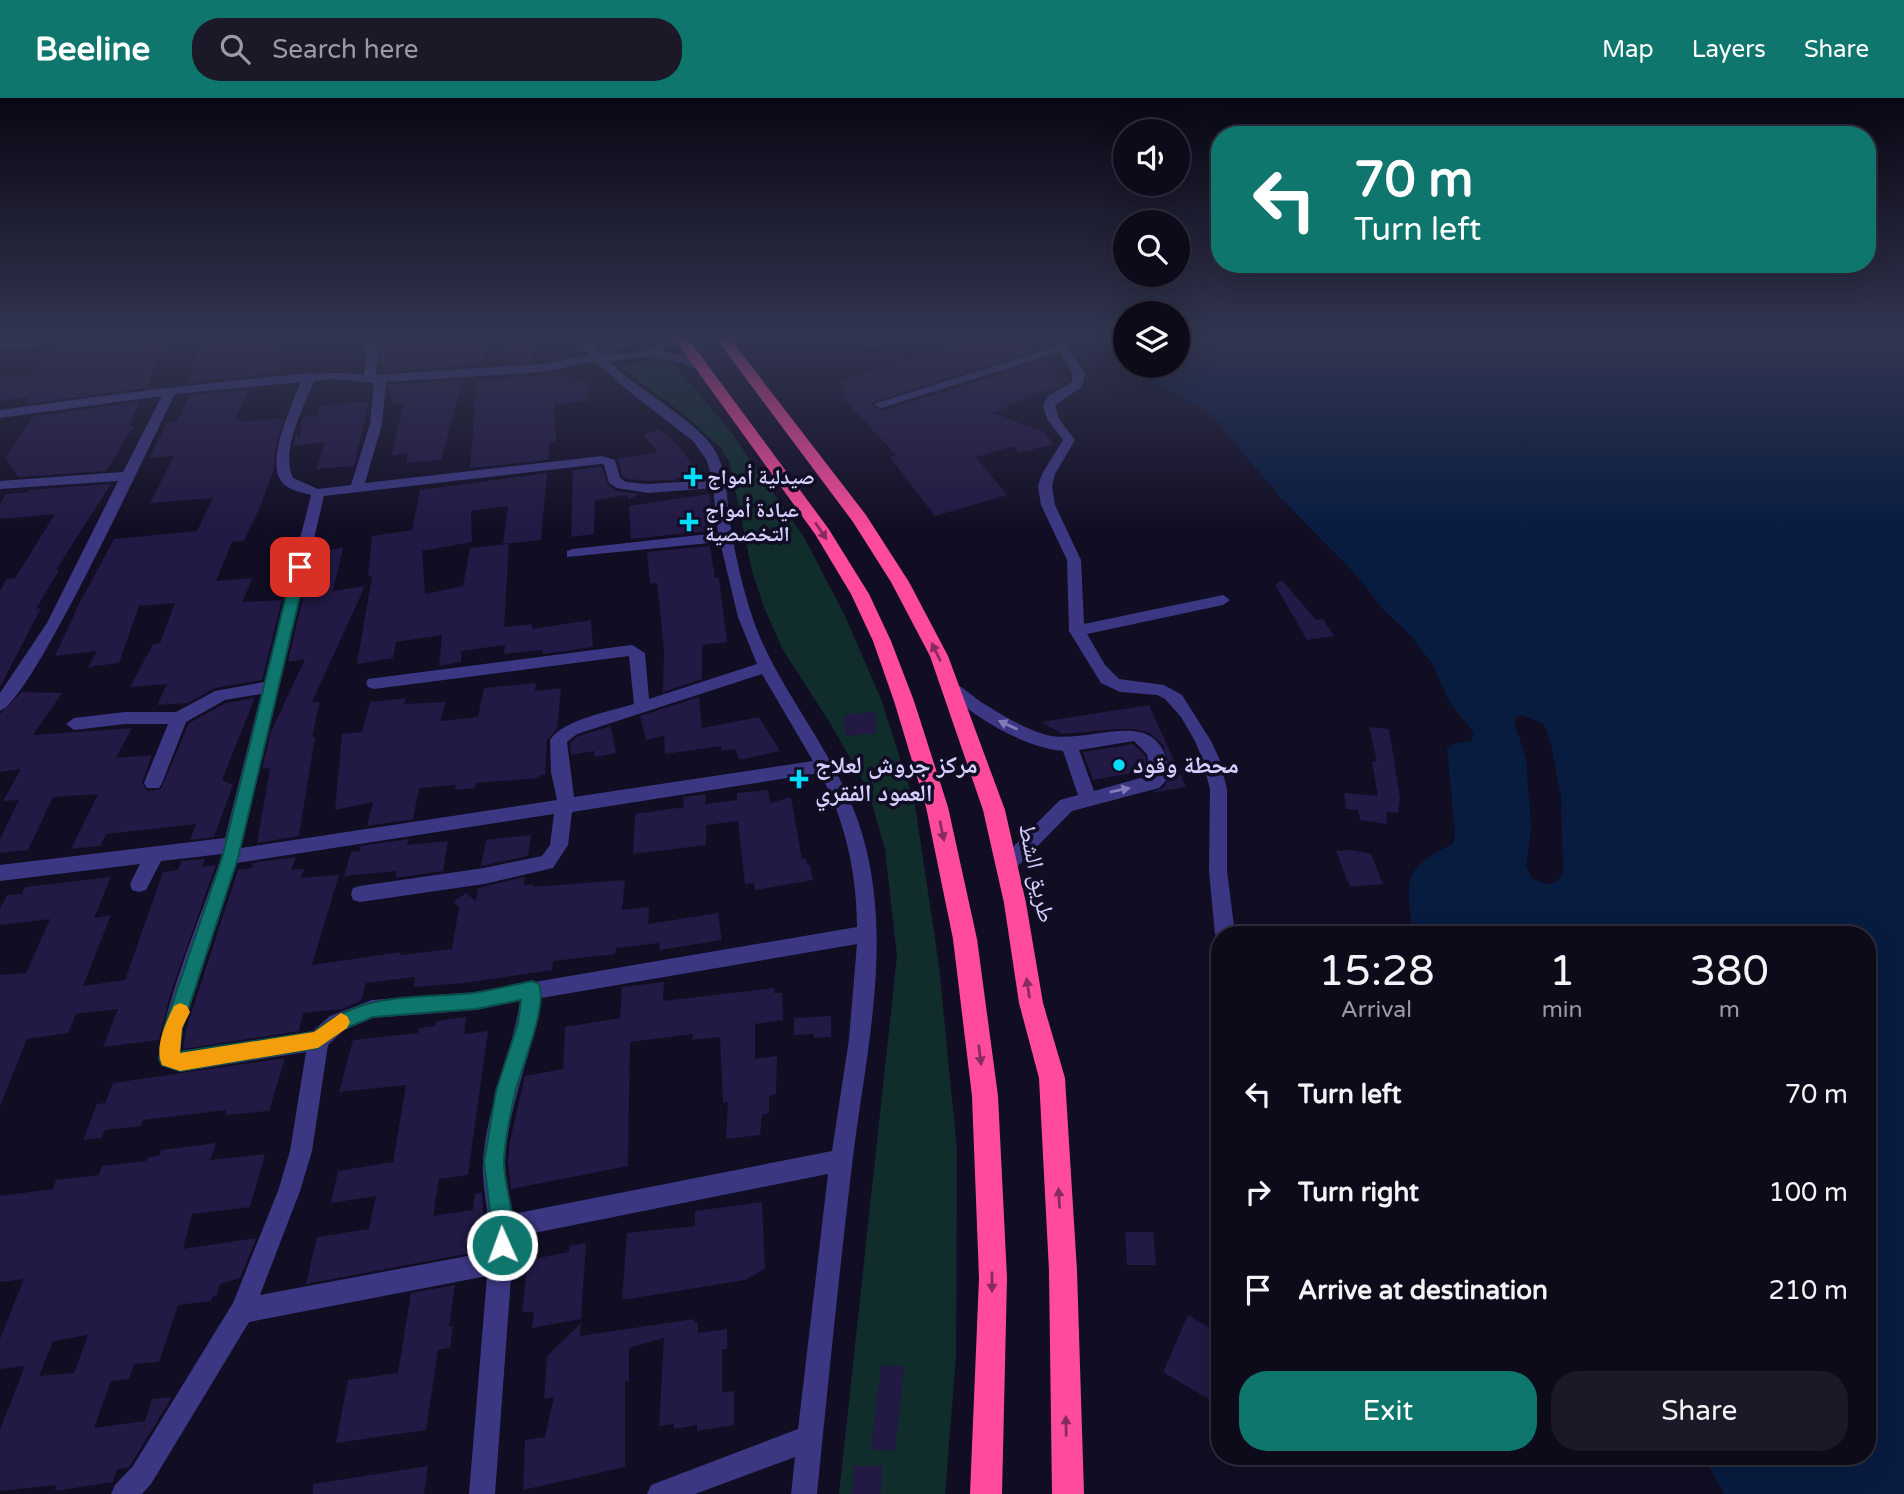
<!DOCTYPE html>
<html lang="en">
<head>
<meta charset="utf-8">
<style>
  :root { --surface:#0d0a1a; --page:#1b1827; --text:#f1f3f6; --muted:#9a9aa2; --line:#2d2b39; --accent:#0f766e }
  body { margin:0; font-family:"Varela Round","Noto Naskh Arabic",sans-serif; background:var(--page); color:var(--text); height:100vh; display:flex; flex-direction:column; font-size:26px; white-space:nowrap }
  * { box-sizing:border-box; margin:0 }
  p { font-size:23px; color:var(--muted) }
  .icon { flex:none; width:38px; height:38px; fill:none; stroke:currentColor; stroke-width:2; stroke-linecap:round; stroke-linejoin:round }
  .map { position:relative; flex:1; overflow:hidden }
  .side { position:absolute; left:1211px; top:828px; width:665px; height:539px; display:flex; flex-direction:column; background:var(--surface); border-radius:28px; box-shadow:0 7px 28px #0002,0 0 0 2px var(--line) }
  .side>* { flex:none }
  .top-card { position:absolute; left:1211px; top:28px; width:665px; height:147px; border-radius:28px; box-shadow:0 7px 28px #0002,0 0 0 2px var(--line); background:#0f766e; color:#fff; overflow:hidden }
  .buttons { position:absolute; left:1113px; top:21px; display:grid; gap:14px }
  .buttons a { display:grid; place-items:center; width:77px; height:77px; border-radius:50%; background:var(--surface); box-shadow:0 7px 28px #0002,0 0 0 2px var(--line); font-size:35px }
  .pin { position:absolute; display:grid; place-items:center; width:60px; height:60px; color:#fff; margin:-30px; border-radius:14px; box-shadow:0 4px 10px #0006 }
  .me { position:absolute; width:77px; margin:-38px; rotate:358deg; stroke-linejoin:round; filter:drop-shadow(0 0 5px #0008) }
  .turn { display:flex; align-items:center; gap:24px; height:147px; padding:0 28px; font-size:32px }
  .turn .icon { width:91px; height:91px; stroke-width:2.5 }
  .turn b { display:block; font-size:49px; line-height:60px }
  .eta { display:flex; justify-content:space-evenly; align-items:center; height:119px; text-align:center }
  .eta b { font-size:42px; font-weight:600; line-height:49px }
  .cta { display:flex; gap:14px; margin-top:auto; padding:14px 28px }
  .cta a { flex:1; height:80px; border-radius:28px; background:var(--accent); color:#fff; font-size:28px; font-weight:600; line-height:80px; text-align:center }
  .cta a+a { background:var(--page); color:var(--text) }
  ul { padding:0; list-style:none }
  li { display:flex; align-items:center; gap:21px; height:98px; padding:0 28px }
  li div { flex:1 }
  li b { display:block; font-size:26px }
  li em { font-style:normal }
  header { display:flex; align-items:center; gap:42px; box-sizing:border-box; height:98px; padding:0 35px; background:var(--accent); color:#fff }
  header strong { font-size:33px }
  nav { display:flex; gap:38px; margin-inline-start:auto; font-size:24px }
  .search { width:490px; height:63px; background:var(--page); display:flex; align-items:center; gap:18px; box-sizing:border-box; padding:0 24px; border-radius:28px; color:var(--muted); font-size:26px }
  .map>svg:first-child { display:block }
</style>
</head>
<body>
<header>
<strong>Beeline</strong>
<div class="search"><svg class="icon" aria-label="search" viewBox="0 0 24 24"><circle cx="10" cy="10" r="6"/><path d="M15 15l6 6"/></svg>Search here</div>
<nav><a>Map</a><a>Layers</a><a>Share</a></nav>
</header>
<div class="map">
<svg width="1904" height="1396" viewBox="0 0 1904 1396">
  <rect width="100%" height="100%" fill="#110d23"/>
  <!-- green -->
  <path fill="#102d2c" d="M597,239H655L658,242L607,254Z
    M667,258L728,330L804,439L845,518L881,601L915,707L939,868L957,1052L956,1259L945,1396H839L897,858L885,751L868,692L832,628L783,552L764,509L752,473L730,366L721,350L681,314L620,269Z"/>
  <!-- water -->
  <path fill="#081c40" d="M1178,239H1904V1396H1724L1703,1358H1867V836H1412C1408,783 1399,771 1453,746L1455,735L1447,650L1452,646L1471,643L1474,635L1450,605L1433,567L1411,538L1381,509L1358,479L1280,399L1210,315L1185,300L1158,287L1134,269L1178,268Z"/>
  <!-- pier -->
  <path fill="#110d23" d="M1523,617L1543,626L1550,642L1561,699L1563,774L1558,783L1547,786L1533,781L1526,769L1531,729L1526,661L1515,626L1516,618Z"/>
  <!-- building -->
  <path fill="#221944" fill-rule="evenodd" d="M206,239H275L283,272L256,278L188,284L195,271L191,269Z
    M374,239H406L408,243L439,239H488L483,267L467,264L466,268L384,274Z
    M506,239H526L534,264L513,265Z
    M981,239H1014L1034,253L873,304L871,307L879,312H885L1045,262L1059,274L1055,275L1060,278L1054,280L1062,287L1006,307L1008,310L992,315L1044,334L1054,346L1019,355L1014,348L976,359L1007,397L935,418L890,359L896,357L840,297L844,296L841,292L847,290L839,283Z
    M164,244L147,290L25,306L29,299L0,303V280L29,276L58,250L109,248L108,251Z
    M538,277L568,279V285L588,283V303L554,306L556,344H550L548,362L470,370L477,284Z
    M463,282L441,362L406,365L408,355L392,357L403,306H393L388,286Z
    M249,292L235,321H241L240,324L284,320L276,348L274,371L260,409L244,443L232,444L216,483L253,480L242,504L282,502L262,582L215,590L188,605L157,607L167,586L130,589L153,546L160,545L175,505L139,508L119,565L88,569L97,553L55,558L79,506L114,441L197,433L213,400L150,405L174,358L149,360L167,325L176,324L190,297Z
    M369,303L354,368L316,371L325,344L293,348L297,334L299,343L302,319L316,318L319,308Z
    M139,304L129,328H134L106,373L18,379L5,360L33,318Z
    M659,331L678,347L696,372L674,382L648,383L627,381L622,378L618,361L658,354L643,337Z
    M602,369L608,387L617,393L640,396L628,402V397L595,402L594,436L571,439L573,372Z
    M547,375L541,442L503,446L508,408L471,413L472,444L422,453L425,496L463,488L470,450L509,446L504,529L532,526V531L591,522L593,549L543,556V552L504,556L505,547L461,553V564L439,568L442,537L396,544L393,560L357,566L372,479L368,478L372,438L412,432L420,392Z
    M111,386L56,472H59L36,511L41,510L0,589V492L7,481L15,480L55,416L0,421V406L6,396L29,394L27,392Z
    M709,396L714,428L708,429V433L631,441L629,408Z
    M710,448L715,480H719L727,544L702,547V581L663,594L664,551L657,485L650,486L647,454Z
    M343,450L333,493L365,488L312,604H320L312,639H315L299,738L257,745L270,670L262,671L270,636L305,561L288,564L313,454Z
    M1282,482L1316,522L1323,521L1334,538L1307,542L1275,487Z
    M536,585L535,593L561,590L557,631L547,642L545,677H540L539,680L476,685L475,690L455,692L456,687L419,690L413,721L367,728L373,704L335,712L342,636L362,634L370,604L406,600L404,606L446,604L440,623L478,619L484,590Z
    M22,594L62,595L33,637L132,630L116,660L152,657L142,684L147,693L161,691L189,625L226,605L255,600L222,682L233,687L214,739L190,742L196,726L106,736L100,748L71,751L98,696L53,699L28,752L0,755V741L19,702L3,703L21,671L0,674V616Z
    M699,599L702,630L759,619L780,653L739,662L735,651L721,653V648L665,656L664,638L646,642L640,618Z
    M1149,607L1186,689L1151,695L1164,689L1171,674L1163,647L1150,635L1134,631H1117L1062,636L1041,624Z
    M874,614L877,635L846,638L844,617Z
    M611,628L616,655L595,659L594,653L571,657L570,645L578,638Z
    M1369,629L1389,631L1400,700L1398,715L1386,714L1387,726L1360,722L1358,712L1346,711L1344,695L1378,698L1372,664L1377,663Z
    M1133,646L1145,657L1148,675L1143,676L1142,673L1093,682L1083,654Z
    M768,692L770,705L791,699L802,761L806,760L807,767H810L813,782L755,792L754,785L745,786L738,723L706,727V747L633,756L635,716L684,709L683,699L706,696L705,706L737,702V695Z
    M531,737L528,758L481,768L486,742Z
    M409,741L407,747L448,743L443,773L395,780L397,773L344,778L351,754L360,753L361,748Z
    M1351,752L1371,756L1383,786L1350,789L1336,753Z
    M296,759L291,772L304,771L301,780L339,777L312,867L401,854L400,857L452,851L459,809L453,804L466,795L476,803L478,790L525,779L524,787L534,786L533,789L625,782L622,812L649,809L648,826L718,815L722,842L660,852L659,845L616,850L615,856L553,863L552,872L464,885L413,889L415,879L366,885L361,903L342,911L303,915L299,933L183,951L186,931L238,772L252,770L253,765Z
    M205,761L202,769L216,767L170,897L159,942L103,949L118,911L76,916L68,935L27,941L0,1008V877L26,875L50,821L0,827V811L7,797L22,796L25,789L111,779L94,820L111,817L83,888L125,882L163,774L178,772L181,763Z
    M664,884L663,903L774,890V895H782L783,922L755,926V961L777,958L776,996L769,998V1015L762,1017L760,1037L726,1041L728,1004L723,1005L720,939L692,942L693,936L630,944L628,1068L511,1091L508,1063L510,1043L525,978L563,971L565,929L620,920L622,889Z
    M831,918V939L814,940V936L794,937V920Z
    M466,919L464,936L488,933L468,1077L439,1081L433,1118L473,1112L475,1096L482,1095L486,1152L306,1186L317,1139L369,1131L376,1098L331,1105L338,1073L393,1064L406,987L339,994L353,942L418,935L419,930L435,928L436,923Z
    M285,960L269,1013L225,1017L226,1012L143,1022L141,1028L105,1032L102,1040L83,1042L97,1006L105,1005L113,985Z
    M216,1045L210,1062L265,1056L250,1109L192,1116L183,1151L256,1140L255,1144L240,1180L220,1186L217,1197L213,1198L211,1203L178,1207L159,1264L134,1266L129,1281L111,1283L94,1330L145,1323L152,1301L172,1299L131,1366L128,1370L117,1371L113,1384L55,1393L57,1387L0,1393V1331L25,1268L0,1271V1241L24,1181L0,1184V1098L53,1091L56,1082L99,1077L102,1068L146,1063L148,1059L159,1058L161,1052ZM88,1237L74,1275L39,1278L53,1243Z
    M762,1104L765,1171L745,1182L622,1202L627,1135L695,1128V1113Z
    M1125,1134H1153L1156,1167H1127Z
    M586,1145L581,1221L532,1230L534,1214H522L528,1162L569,1154V1148Z
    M455,1187L449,1229L453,1228L450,1250L438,1252L426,1332L336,1345L348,1282L398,1275L411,1195Z
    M1188,1217L1210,1230L1220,1222V1308L1163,1274Z
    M694,1221L695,1225H698V1235L727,1231V1251H722V1294L734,1293V1327L697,1333V1327L674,1331V1326L659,1328L664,1240L629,1250V1283H625V1369L523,1392L525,1342L545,1339L554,1299L544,1301L547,1258L581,1225L580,1238Z
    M881,1267L904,1269L895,1353L871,1351Z
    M428,1368L424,1396H313V1386Z
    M854,1368H882L881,1396H852Z"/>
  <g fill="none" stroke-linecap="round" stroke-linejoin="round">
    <!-- minor -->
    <path fill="#3c3783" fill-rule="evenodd" d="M57,239H90L84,242L0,252V246Z
      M347,239H361L373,245L378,258L376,277L542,266L590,257L575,239H587L601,255C615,255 630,257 642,253C657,247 664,239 681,239L659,253L688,258L708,269L702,273C684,267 668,258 647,259C634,259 622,263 608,263C637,291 691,319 712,348C728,372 726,397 730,425C736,462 745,502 759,537C788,605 839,661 861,732C895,842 865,957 852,1067C839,1176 828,1286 817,1396H791L795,1359L695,1396H647L651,1387L798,1331L828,1076L514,1139L495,1396H469L487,1178L249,1224L151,1386L142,1396H111L115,1387L133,1368L233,1205L278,1093L290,1053L306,954L180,974L162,968C149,939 211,794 222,756L161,763L146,792L139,794L132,792L130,786L140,766L0,783V767L225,740L261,596L225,602L186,624L162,685L159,690H147L144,685L168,626H125L74,632L66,626L74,620L125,614H176L215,593L264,584L311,397C301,394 287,392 281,383C266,362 292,306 301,284L175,296C152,341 32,603 0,613V595L47,525L118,383L0,391V383L123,374L162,298L0,320V312C80,301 160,290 241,282C283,278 323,272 364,277L366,258L364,249ZM595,263L626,291L693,343L706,361L713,382L648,386L626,384L620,380L615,362L602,358L365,385L382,326L386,284L542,274ZM334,281L374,285L370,326L351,387L318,391L293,380C280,352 304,309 314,283ZM601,366L604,367L609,385L617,390L648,395L713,390L718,435L572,451L567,453V459L720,444L738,519L757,566L649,601L645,555L632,547L368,581L366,585L368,589L374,591L629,558L634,606C611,613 562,622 550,642L551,674L557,702L241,750L324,398ZM762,576L813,663L574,699L567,644L577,636ZM820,675C845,722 857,776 857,829L476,894L372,902L330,918L313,933L180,954L183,930L237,765L554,716L550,747L542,758L484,770L360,788L353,790L351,796L353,802L360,804L484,786L553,770L568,747L572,714ZM857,846L849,941L832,1053L513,1116C510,1099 505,1080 505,1063C508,1007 533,955 541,900ZM520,903C512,957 487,1007 483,1062C481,1092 492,1121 489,1154L260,1197L300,1093L312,1053L328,947L344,932L373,920L476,912Z
      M884,239H902L869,249L863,246Z
      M1051,239H1063L1085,276L1082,289L1055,307L1059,321L1075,342L1055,376L1052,388L1055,407L1081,462L1084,526L1223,497L1230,502L1223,507L1087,536L1105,567L1119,581L1164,587L1182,597L1211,643L1219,660L1227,691V773L1235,836H1220V842L1215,836L1209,773L1210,691L1202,660L1195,643L1181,619L1165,601L1157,597L1120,594L1101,585L1069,533L1067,462L1041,407L1038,388L1042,376L1063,342L1047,321L1043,307L1048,298L1072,284L1073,276L1060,254L884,309L880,310L874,306L1057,248Z
      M950,583C961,587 971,597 981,604C1000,616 1021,629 1043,636C1086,650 1155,604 1168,667C1170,677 1167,683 1159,690L1072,713L1013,773L1006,776L999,773L997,768L999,763L1060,702L1078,697L1063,653C1019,648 978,620 944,593L942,589ZM1134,643L1147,656L1151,677L1094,693L1079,652Z"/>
    <!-- highway -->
    <path fill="#ff4a9d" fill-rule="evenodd" d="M673,239H687L828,430L869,496L891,543L914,603L948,709L977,841L998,998L1007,1180L1002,1396H970L979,1180L972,998L953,841L926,709L894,603L873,543L851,496L815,436Z
      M715,239H729L866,417L909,484L948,558L1005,712L1026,805L1043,905L1065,980L1077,1173L1084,1396H1052L1049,1173L1039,980L1019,905L1004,805L983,712L930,558L891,484L853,424Z"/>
  </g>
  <!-- one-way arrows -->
  <defs><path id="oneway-solid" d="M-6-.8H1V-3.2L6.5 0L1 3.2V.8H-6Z" transform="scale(1.75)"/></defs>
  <g fill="#882c60">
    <use href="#oneway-solid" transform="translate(821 433) rotate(56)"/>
    <use href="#oneway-solid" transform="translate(936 554) rotate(-116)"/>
    <use href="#oneway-solid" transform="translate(942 733) rotate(78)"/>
    <use href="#oneway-solid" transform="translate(1028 890) rotate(-99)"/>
    <use href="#oneway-solid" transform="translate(980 957) rotate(83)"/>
    <use href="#oneway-solid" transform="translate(1059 1100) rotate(-93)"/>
    <use href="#oneway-solid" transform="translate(992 1184) rotate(90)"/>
    <use href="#oneway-solid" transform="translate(1066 1328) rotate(-91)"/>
  </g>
  <g fill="#817bbb">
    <use href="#oneway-solid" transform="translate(1008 627) rotate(-155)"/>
    <use href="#oneway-solid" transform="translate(1120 692) rotate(-12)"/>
  </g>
  <!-- sky -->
  <linearGradient id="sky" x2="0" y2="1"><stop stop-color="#090713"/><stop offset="0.55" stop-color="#323550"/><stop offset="1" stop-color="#323550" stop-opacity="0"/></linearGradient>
  <rect width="1904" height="434" fill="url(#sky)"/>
  <!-- route -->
  <path fill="#0f766e" stroke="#0a4d48" stroke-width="2" d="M300,465L307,469L238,760L182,930L179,954L314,934C363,893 414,901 473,895C493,892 513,887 532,883L539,886C548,907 521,971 515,995C511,1016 504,1043 504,1064C504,1094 521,1126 509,1155L502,1158L494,1155L491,1147L492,1130L484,1064L496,993L518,925L521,902L476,911L373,919L344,931L318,950L180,973L162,967L159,961L164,930L222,760L293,469Z"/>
  <!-- slow -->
  <path fill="#f59e0b" d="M180,905L187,908L190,914L182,930L180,955L314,934L341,915L347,918L350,924L347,930L318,950L180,973L162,967C154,949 166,924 174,908Z"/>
  <!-- markers -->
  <g fill="#00dcfa" stroke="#110d23" stroke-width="2.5">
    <path d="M689.5 368.5h7v7h7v7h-7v7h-7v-7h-7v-7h7z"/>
    <path d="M685.5 413.5h7v7h7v7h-7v7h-7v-7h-7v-7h7z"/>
    <circle cx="1119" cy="667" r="7"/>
    <path d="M795.5 670.5h7v7h7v7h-7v7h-7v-7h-7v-7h7z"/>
  </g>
  <g text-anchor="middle" stroke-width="7" stroke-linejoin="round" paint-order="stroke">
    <!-- far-poi labels -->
    <g font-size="21" font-weight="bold" fill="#d5cfff" stroke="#110d23" text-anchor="start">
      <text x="707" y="386">صيدلية أمواج</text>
      <text x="705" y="419">عيادة أمواج<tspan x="705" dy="24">التخصصية</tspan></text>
    </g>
    <!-- poi labels -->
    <g font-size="24" font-weight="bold" fill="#d5cfff" stroke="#110d23" text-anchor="start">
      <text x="815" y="675">مركز جروش لعلاج<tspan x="815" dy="28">العمود الفقري</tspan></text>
      <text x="1133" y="675">محطة وقود</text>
    </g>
    <!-- street labels -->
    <g font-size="24" fill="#d5cfff" stroke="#110d23">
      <text transform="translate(1037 775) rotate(78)" y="8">طريق الشط</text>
    </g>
  </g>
</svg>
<div class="buttons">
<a><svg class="icon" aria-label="sound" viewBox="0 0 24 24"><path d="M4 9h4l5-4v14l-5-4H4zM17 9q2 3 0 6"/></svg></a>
<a><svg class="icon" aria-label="search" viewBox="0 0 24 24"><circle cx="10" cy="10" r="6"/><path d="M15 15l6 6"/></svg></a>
<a><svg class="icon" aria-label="layers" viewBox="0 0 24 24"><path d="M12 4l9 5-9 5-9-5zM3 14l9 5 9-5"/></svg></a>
</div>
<div class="pin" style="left:300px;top:469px;background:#d93025"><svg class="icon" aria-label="arrive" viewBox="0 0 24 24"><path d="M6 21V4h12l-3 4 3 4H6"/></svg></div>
<svg class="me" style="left:502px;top:1147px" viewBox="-20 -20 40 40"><circle r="17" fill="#0f766e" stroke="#fff" stroke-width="3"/><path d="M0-11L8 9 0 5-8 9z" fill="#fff"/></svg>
<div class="top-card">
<div class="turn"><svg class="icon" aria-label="left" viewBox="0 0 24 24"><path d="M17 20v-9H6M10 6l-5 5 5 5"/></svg><div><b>70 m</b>Turn left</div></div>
</div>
<section class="side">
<div class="eta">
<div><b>15:28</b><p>Arrival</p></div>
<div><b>1</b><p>min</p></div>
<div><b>380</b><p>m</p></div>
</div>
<ul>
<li><svg class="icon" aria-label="left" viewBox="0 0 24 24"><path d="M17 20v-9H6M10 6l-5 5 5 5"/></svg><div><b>Turn left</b></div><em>70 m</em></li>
<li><svg class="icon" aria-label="right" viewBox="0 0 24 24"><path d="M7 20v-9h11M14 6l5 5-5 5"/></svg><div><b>Turn right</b></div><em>100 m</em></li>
<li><svg class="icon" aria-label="arrive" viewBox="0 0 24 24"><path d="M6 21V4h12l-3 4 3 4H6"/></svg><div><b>Arrive at destination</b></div><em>210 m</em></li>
</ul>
<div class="cta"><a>Exit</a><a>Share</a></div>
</section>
</div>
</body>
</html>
